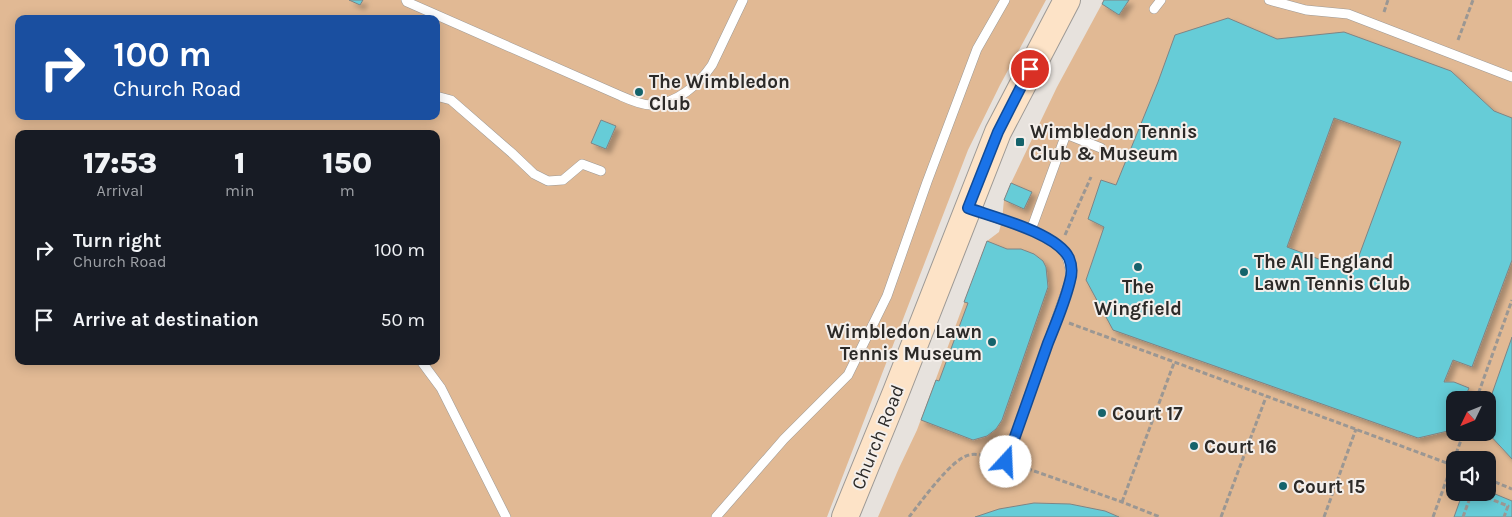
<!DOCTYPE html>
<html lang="en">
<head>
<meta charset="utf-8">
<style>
  :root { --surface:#171b24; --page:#242831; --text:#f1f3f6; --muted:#9ea1a6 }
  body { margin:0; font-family:Karla,sans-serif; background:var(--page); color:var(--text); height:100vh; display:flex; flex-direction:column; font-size:19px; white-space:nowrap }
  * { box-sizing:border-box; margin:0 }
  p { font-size:16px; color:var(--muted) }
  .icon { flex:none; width:28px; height:28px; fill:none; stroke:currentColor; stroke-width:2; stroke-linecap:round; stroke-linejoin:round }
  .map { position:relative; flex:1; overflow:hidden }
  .panel { position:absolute; left:15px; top:130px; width:425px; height:235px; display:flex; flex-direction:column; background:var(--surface); border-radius:10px; box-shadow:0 2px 12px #0003 }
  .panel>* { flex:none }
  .guide { position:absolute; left:15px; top:15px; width:425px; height:105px; border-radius:10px; box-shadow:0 2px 12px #0003; background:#1a4fa0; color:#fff; overflow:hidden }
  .needle { width:32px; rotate:227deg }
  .tools { position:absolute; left:1446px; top:391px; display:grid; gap:10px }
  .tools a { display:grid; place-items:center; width:50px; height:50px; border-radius:10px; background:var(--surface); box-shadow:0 2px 12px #0003; font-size:25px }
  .pin { position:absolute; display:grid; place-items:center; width:42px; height:42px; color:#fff; margin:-21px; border:2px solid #fff; border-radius:50%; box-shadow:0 1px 5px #0007 }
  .me { position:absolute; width:55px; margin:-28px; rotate:20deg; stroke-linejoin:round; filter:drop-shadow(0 0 4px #0008) }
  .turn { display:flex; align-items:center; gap:18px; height:105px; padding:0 15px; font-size:22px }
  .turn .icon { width:65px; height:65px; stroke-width:2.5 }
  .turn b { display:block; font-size:35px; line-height:42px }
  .eta { display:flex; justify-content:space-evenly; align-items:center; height:85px; text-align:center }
  .eta b { font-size:30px; font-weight:800; line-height:35px }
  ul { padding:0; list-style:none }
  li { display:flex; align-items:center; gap:15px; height:70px; padding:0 15px }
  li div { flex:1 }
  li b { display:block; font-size:19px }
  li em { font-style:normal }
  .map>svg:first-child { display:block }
</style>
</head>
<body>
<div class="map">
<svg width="1512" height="517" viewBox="0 0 1512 517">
  <defs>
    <filter id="shadow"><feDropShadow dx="4.5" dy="4.5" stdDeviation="2.5" flood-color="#0004"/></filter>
  </defs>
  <rect width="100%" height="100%" fill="#e7e2dd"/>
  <!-- green -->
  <path fill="#e1b994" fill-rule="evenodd" d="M0,0H1046L1000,85L968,150L827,517H0ZM19,19H436V116H19ZM19,134H436V361H19Z
    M1104,0H1512V517H878L899,468L917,430L987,241L999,232L1002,220L1004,200L1011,183L1057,87ZM1455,400H1488V432H1455ZM1455,460H1488V492H1455Z"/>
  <!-- building -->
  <path fill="#66ccd7" stroke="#7e8485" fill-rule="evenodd" filter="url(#shadow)" d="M349,0H363L360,5Z
    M1104,0H1129L1119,15L1102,4Z
    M1228,18L1277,39L1344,32L1451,71L1494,111L1512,118V260L1472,367L1453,360L1444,382H1454L1469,388L1464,400H1455V423L1452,430L1418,438L1113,330L1086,280L1104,227L1088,219L1101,180L1116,185L1158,82L1175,35ZM1334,118L1401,142L1353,272L1287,247Z
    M601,120L616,126L606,149L591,143Z
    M1011,183L1032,192L1024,209L1004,200Z
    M987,241L1007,249H1021L1034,254L1043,261L1046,267L1048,287L1002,420L996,429L987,436L973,440L921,420L936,380L939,381L968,303L964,302Z
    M1512,337V459L1487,432L1488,405Z
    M1488,491L1512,501V517H1454L1463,492Z
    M1034,503L1070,504L1105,511L1119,517H975L999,509Z"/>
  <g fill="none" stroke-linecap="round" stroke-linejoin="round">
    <!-- lane casing -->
    <g stroke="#9d9995" stroke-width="10">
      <path id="lane" d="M406,0L407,2L621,96C630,100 641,105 651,105C677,104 699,84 712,65L743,0
        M1269,0L1306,10L1348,14L1512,77
        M1154,9L1161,0
        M436,96L451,100L513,154L534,174L548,181L563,180L582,164L601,171
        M970,209L1031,230L1066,134L1101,148
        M421,361L441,388L506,517
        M1006,462L1070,280C1072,249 1056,244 1031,230
        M716,517L784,439L848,375L887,296L927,182L977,49L1005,0"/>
    </g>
    <!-- secondary casing -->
    <g stroke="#9d9995" stroke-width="28">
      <path id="secondary" d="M845,517L896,392L998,132L1067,0"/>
    </g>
    <!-- path -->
    <path stroke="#9b9793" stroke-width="3" stroke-dasharray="5 2.5" stroke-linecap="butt" d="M1384,12L1388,0
      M1458,40L1473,0
      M1065,235L1091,177
      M1069,323L1455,466
      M1476,400L1512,300
      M1020,466L1122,502L1160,517
      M1488,479L1512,489
      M1473,492L1508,506L1504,517
      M1122,502L1174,363
      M909,517C921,502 951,459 969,455C976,453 985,456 992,458
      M1221,517L1266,397
      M1324,517L1356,429
      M1433,517L1464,432
      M1463,517L1472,492"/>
    <!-- lane -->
    <use href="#lane" stroke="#fff" stroke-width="9"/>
    <!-- secondary -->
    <use href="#secondary" stroke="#fde3c7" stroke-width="26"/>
  </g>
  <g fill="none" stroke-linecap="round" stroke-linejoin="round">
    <!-- route casing -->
    <g stroke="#114b97" stroke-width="12">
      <path id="route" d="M1006,462C1020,422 1034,382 1048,343C1056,323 1065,302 1070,281C1072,274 1072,265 1069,258C1057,233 993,217 968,208L998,132L1030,69"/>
    </g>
    <!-- route -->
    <use href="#route" stroke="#1a73e8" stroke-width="9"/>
  </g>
  <!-- markers -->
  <g fill="#15636b" stroke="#f4efeb" stroke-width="2">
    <circle cx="639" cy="92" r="5"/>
    <rect x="1015" y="137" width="10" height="10" rx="2.5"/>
    <circle cx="1138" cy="267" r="5"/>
    <circle cx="1244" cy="272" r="5"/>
    <circle cx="992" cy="342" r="5"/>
    <circle cx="1102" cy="413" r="5"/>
    <circle cx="1194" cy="446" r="5"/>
    <circle cx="1283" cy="486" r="5"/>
  </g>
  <g text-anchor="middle" stroke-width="4" stroke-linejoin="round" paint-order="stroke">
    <!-- poi labels -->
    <g font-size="19" font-weight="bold" fill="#2c2a28" stroke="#f4efeb" text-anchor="start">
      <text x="649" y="88">The Wimbledon<tspan x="649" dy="22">Club</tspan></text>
      <text x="1030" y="138">Wimbledon Tennis<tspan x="1030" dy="22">Club &amp; Museum</tspan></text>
      <text x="1254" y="268">The All England<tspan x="1254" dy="22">Lawn Tennis Club</tspan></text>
      <text x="1138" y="293" text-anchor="middle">The<tspan x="1138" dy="22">Wingfield</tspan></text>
      <text x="982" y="338" text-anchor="end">Wimbledon Lawn<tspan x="982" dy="22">Tennis Museum</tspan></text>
      <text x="1112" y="420">Court 17</text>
      <text x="1204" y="453">Court 16</text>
      <text x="1293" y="493">Court 15</text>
    </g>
    <!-- street labels -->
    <g font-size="19" fill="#2c2a28" stroke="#f4efeb">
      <text transform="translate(877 437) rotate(-68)" y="7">Church Road</text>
    </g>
  </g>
</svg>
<div class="tools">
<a><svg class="needle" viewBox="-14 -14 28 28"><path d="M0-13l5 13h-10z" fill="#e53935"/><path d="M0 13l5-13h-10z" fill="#9ea1a6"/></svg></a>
<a><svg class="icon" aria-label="sound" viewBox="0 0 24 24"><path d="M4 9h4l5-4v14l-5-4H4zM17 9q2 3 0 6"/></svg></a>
</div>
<div class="pin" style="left:1030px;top:69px;background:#d93025"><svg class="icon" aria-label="arrive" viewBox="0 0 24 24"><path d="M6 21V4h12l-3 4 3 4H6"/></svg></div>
<svg class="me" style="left:1006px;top:462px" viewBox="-20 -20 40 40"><circle r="19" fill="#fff"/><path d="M0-13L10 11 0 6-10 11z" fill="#1a73e8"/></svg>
<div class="guide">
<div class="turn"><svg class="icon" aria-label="right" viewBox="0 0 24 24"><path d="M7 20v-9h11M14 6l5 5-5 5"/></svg><div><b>100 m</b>Church Road</div></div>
</div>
<section class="panel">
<div class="eta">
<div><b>17:53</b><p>Arrival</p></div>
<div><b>1</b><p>min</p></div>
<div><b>150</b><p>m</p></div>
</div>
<ul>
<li><svg class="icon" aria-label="right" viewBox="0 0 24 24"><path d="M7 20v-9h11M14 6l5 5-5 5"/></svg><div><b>Turn right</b><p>Church Road</p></div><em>100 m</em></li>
<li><svg class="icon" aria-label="arrive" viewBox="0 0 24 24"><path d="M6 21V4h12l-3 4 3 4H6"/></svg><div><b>Arrive at destination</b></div><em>50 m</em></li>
</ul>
</section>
</div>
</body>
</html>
